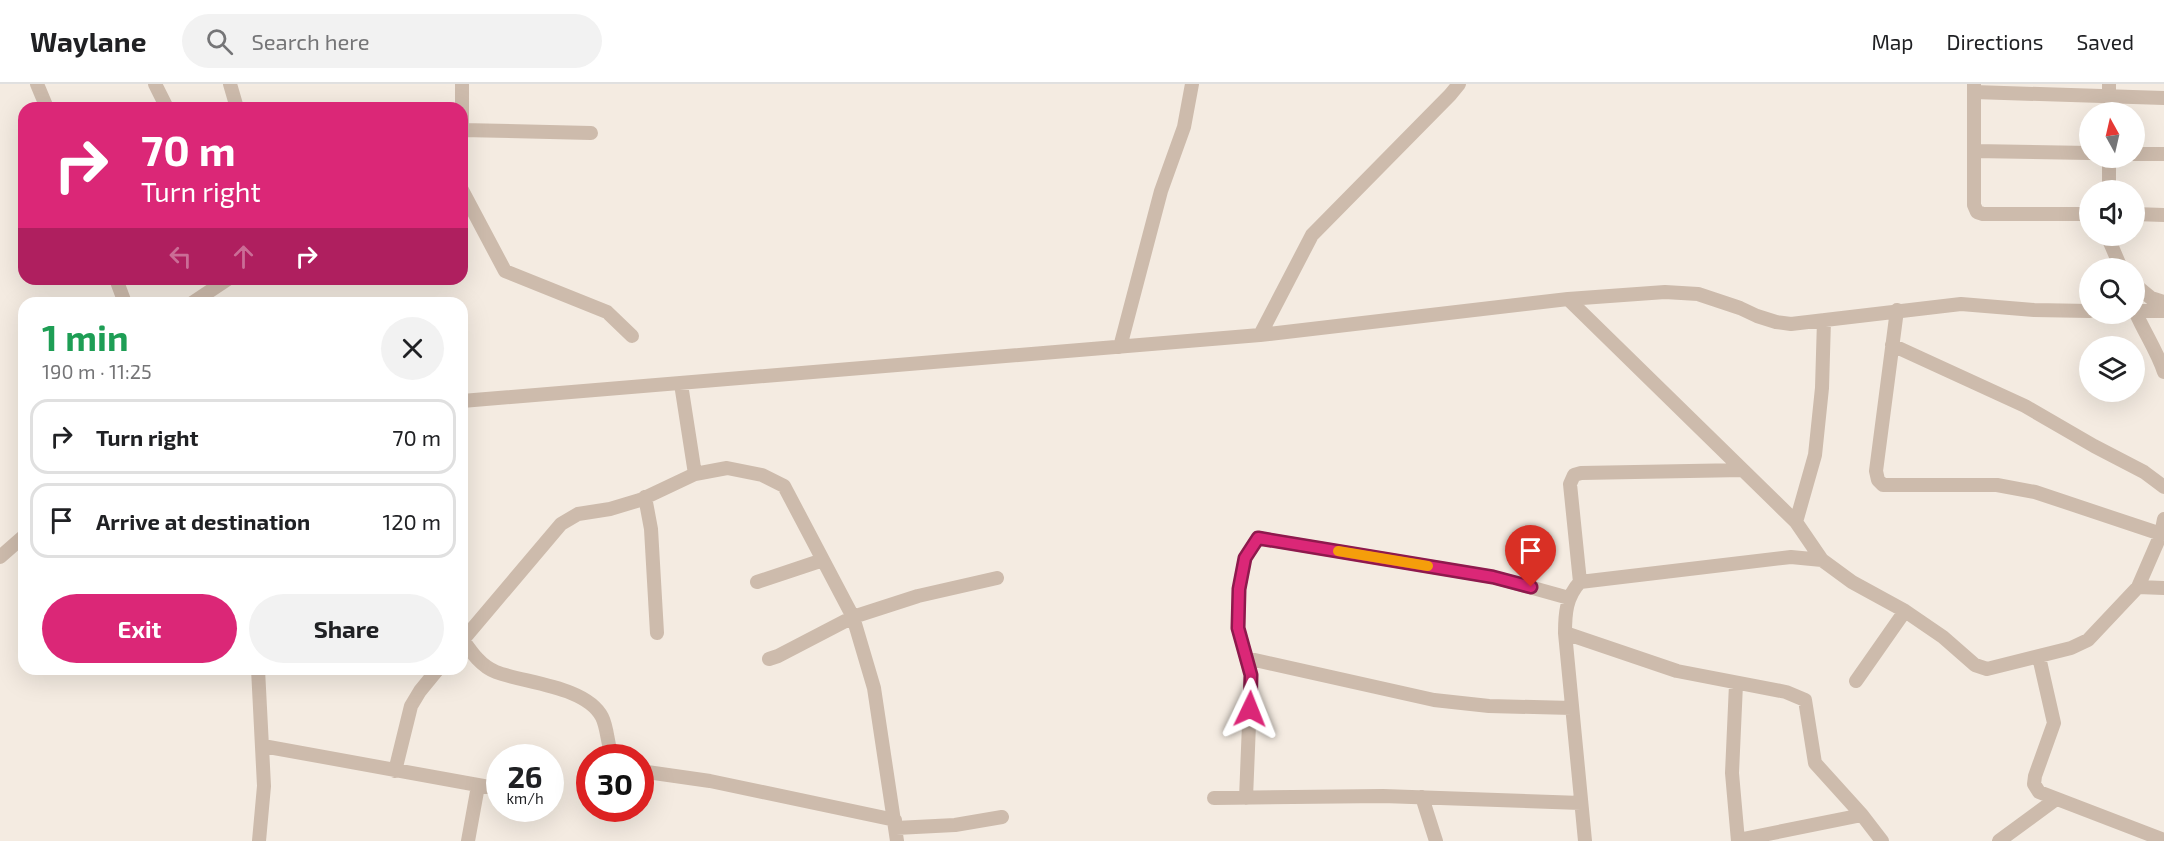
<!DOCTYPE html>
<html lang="en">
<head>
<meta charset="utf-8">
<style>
  :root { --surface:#fff; --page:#f2f2f2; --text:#202124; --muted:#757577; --line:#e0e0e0; --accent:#db2777 }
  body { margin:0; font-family:"Exo 2",sans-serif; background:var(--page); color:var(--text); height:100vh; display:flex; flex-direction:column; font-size:22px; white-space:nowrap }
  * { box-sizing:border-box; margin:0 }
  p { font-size:20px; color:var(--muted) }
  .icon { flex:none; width:33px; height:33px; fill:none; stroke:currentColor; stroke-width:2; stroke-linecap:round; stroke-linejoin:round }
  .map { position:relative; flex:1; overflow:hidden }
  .panel { position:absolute; left:18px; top:213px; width:450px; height:378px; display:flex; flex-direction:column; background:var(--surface); border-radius:18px; box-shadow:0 6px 24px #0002 }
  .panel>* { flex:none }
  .guide { position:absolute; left:18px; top:18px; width:450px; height:183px; border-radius:18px; box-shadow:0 6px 24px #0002; background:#db2777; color:#fff; overflow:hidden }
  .needle { width:39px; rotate:352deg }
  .buttons { position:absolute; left:2079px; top:18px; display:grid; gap:12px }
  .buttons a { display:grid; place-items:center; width:66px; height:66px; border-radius:50%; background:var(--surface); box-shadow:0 6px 24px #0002; font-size:30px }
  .speed { position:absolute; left:486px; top:660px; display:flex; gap:12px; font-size:30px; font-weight:700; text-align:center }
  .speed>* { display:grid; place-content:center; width:78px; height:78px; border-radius:50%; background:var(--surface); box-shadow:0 6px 24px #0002; line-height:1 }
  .speed small { font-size:15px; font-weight:400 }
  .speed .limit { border:9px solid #d22; background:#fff; color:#111 }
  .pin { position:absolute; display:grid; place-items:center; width:51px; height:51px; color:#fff; margin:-62px -26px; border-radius:50% 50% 50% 0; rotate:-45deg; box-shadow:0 0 6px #0007 }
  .pin .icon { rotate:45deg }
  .me { position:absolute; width:66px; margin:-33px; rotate:2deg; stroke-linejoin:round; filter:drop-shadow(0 0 4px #0008) }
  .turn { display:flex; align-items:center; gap:21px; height:126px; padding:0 24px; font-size:27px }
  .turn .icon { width:78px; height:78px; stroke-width:2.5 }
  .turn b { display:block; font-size:42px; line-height:51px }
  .lanes { display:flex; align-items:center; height:57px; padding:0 24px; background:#0003; justify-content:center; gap:30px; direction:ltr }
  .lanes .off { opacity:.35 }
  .round { display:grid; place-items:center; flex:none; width:63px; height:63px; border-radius:32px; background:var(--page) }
  .headline { display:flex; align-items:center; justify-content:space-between; height:102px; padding:0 24px }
  h1 { font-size:36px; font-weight:700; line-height:45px; color:#1e9e55 }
  .cta { display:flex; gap:12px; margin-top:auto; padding:12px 24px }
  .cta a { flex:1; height:69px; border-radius:36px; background:var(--accent); color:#fff; font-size:24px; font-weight:700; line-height:69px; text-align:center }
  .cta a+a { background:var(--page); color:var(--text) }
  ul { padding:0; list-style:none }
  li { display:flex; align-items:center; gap:18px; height:75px; margin:0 12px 9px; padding:0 12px; border:3px solid var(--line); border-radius:18px }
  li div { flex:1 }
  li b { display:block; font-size:22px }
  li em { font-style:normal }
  header { display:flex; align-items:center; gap:36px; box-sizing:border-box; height:84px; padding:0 30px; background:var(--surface); border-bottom:2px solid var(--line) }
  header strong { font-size:28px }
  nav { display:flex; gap:33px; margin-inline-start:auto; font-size:21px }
  .search { width:420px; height:54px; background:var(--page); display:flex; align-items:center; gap:15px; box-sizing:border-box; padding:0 21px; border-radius:33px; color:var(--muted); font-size:22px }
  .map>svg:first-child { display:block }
</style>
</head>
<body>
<header>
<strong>Waylane</strong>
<div class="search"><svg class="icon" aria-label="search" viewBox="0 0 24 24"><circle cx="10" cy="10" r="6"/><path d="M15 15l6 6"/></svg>Search here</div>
<nav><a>Map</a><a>Directions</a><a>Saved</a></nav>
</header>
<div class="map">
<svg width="2164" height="757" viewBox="0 0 2164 757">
  <rect width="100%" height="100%" fill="#f4ebe1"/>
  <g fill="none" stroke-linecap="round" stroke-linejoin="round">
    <!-- minor -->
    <path stroke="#cdbbac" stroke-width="14" d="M37,0L47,24
      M155,0L167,24
      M230,0L237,24
      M1974,0V121L1977,128L1983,130H2090
      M2109,0V28
      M1974,8L2164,14
      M462,46L591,49
      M462,49V0
      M1974,67L2090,69
      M2134,70H2164
      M2109,74V106
      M462,106L505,187L607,228L632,252
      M2134,130L2164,131
      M2109,152V156L2121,184
      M116,195L125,219
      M2134,200L2151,214L2164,218
      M1568,215L1796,438L1822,476L1852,498L1905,527L1943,553L1975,581L1987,585L2071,564L2088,556L2138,503L2161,450L2164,435
      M192,219L228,195
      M1897,226L1876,387L1878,396L1883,401H1997L2035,408L2161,450
      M2134,227H2164
      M2135,227C2144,248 2157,267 2164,288
      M1260,251L1312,151L1450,11L1459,0
      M1892,261L2025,322L2094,362L2144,388L2164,403
      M1120,263L1161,107L1184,43L1192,0
      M681,300L695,390
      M462,317L1260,251L1568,215L1665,208L1698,210L1740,224L1757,232L1776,238L1791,240L1961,220L2034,226L2090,227
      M645,413L651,445L657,549
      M1796,438L1815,371L1822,304L1824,236
      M0,473L24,452
      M757,498L823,476
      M1580,498L1570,400L1574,391L1581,389L1743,386
      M2138,503L2164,504
      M1565,549L1677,587L1786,608L1805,616L1815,679L1862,731L1882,757
      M463,556C472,569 481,582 496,588C524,599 586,602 602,633C608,645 607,661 613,674
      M462,557L561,440L578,430L610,425L640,416L695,390L727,384L762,391L784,402L853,533L874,604L897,757
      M2039,573L2054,639L2035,692L2034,700L2039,708L2164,756
      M1246,574L1434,616L1489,622L1572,624
      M769,575L778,572L853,533L918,512L997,494
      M258,585L264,702L259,757
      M1856,597L1905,527
      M1736,600L1732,689L1738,757
      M263,662L500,705
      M395,687L411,622L420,607L438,585
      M640,687L710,697L895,736
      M1422,713L1436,757
      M1214,714L1383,712L1581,719
      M1246,714L1251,591L1238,544L1239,505L1245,474L1258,454L1493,493L1569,514
      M896,744L955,741L1002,733
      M1738,756L1862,731
      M468,757L478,702
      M1585,757L1565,549C1565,530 1566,513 1580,498L1791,473L1822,476
      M1999,757L2056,715"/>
  </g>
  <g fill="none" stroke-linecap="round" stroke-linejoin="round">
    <!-- route casing -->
    <g stroke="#8e194d" stroke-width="15">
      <path id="route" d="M1250,625L1251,591L1238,544L1239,505L1245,474L1258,454L1493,493L1531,503"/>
    </g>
    <!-- route -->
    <use href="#route" stroke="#db2777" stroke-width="10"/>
    <!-- slow -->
    <path stroke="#f59e0b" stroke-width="10" d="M1338,467L1428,482"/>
  </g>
</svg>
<div class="buttons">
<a><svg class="needle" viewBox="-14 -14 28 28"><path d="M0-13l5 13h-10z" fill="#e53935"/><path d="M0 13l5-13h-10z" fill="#757577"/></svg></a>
<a><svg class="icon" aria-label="sound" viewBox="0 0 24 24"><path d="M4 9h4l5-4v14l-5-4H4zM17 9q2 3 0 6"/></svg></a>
<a><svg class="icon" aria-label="search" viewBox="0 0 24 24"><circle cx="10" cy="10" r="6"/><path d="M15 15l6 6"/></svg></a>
<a><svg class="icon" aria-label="layers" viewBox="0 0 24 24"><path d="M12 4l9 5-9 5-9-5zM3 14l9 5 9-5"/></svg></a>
</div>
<div class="speed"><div>26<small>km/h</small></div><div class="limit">30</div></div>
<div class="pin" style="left:1531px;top:503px;background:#d93025"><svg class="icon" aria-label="arrive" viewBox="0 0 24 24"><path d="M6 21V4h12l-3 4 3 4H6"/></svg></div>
<svg class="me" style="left:1250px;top:625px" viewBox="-20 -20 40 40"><path d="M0-17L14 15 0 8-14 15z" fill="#db2777" stroke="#fff" stroke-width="4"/></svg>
<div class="guide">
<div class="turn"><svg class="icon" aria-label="right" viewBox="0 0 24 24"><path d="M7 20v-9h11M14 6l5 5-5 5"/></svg><div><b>70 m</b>Turn right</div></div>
<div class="lanes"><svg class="icon off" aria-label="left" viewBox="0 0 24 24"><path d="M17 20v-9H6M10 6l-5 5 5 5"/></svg><svg class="icon off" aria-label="ahead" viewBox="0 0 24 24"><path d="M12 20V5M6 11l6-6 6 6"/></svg><svg class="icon" aria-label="right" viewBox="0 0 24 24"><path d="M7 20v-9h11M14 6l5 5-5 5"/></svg></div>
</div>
<section class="panel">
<div class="headline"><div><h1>1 min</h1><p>190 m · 11:25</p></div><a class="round"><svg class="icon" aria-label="close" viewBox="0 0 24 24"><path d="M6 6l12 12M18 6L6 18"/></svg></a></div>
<ul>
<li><svg class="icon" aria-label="right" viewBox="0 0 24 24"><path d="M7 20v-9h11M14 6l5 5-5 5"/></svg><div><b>Turn right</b></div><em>70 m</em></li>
<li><svg class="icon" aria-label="arrive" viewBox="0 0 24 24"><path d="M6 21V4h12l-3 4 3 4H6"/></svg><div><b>Arrive at destination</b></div><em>120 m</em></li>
</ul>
<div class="cta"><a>Exit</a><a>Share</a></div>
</section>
</div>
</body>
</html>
